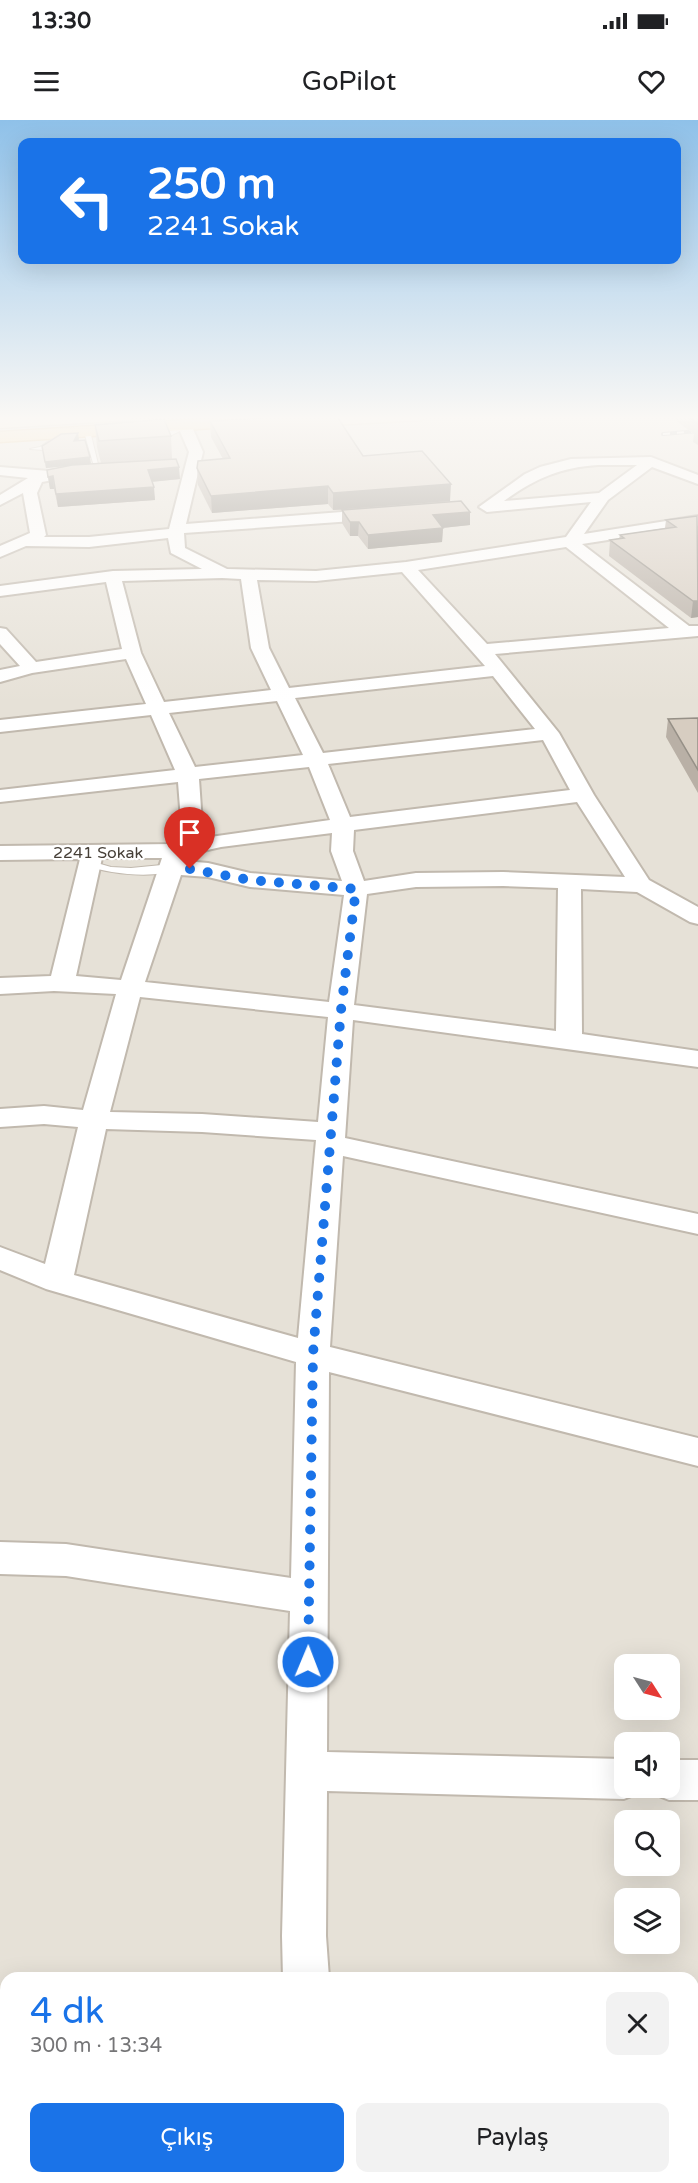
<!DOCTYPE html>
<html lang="tr">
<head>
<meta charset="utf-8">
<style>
  :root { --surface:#fff; --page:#f2f2f2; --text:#202124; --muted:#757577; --accent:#1a73e8 }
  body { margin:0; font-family:"Varela Round",sans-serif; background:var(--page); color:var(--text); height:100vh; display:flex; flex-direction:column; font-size:22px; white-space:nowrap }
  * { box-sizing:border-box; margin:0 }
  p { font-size:20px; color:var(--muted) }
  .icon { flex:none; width:33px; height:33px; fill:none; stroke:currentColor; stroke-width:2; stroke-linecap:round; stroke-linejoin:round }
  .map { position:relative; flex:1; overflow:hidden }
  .drawer { position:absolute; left:0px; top:1852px; width:699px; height:212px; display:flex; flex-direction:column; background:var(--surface); border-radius:18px 18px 0 0; box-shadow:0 6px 24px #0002 }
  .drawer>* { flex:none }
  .top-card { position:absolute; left:18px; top:18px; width:663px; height:126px; border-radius:12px; box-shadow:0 6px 24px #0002; background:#1a73e8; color:#fff; overflow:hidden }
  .needle { width:39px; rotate:126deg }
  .controls { position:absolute; left:614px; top:1534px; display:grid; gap:12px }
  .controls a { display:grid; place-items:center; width:66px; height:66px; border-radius:12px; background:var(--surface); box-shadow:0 6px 24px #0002; font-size:30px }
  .pin { position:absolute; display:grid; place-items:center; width:51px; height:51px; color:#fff; margin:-62px -26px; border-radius:50% 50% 50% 0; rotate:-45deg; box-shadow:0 0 6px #0007 }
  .pin .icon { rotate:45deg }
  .me { position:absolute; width:66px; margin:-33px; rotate:1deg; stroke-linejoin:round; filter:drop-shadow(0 0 4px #0008) }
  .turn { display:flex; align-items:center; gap:21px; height:126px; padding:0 30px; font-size:27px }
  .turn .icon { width:78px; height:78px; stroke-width:2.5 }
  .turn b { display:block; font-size:42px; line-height:51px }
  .round { display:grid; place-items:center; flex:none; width:63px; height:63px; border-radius:12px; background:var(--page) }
  .head { display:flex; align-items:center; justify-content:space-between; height:102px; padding:0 30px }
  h1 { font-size:36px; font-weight:600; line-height:45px; color:var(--accent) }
  .primary-button { display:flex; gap:12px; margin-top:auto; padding:12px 30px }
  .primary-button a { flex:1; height:69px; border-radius:12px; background:var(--accent); color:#fff; font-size:24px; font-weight:600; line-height:69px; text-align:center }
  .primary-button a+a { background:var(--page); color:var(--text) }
  .status { display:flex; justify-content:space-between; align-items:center; height:42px; padding:0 30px; background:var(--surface); direction:ltr }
  .status svg { height:16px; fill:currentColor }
  header { display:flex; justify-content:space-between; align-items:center; height:78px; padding:0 30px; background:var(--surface); font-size:27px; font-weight:600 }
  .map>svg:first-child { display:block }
</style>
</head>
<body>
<div class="status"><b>13:30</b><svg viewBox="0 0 49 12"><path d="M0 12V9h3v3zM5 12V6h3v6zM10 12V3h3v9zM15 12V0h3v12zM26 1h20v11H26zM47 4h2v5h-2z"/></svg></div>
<header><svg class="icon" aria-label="menu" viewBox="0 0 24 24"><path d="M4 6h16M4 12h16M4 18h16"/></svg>GoPilot<svg class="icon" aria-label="heart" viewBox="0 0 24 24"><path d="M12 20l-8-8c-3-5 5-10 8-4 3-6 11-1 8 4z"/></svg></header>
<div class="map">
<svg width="698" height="2063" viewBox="0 0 698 2063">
  <rect width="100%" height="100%" fill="#f3efe8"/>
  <!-- residential -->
  <path fill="#e6e1d7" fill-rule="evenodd" d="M0,295H698V2063H0ZM624,1545H669V1590H624ZM624,1623H669V1668H624ZM624,1701H669V1746H624ZM624,1779H669V1824H624ZM6,1858H693V2058H6Z"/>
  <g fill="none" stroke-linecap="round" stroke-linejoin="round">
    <!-- lane casing -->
    <g stroke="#c1b9ae" stroke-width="2">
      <path id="lane" d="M180,307L182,310C172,315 159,322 149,318Z
        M88,313L91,315L98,344L93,343L85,315Z
        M56,316L61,317L44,330L30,329L40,327Z
        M90,741L111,747L131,748L172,744L177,747C159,761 108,753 86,746V742Z"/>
    </g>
    <!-- street casing -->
    <g stroke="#c1b9ae" stroke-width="4">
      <path id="street" d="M186,305L193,309L203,332L186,404L381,389L389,394L381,399L184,413L185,428L227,449L316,451L406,442L566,417L591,382L487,392L479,387L525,354L540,347L571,339L651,337L698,355V364L652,347L608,380L584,414L698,396V406L582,424L689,506H698V516L495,534L559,613L594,675L649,760L698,787V804L690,802L637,772L581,769L582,914L698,931V947L353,900L345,1018L698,1094V1114L343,1036L330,1227L698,1318V1346L329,1252L327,1632L624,1639V1668H641L639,1673L624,1679L327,1671L326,1816L329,1858H283L282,1816L290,1491L66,1456L0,1454V1422L66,1424L291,1458L296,1242L46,1169L0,1150V1127L45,1144L78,1007L44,1004L0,1007V989L44,986L83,990L116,874L54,871L0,874V858L51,856L80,739L0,740V726L174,724L181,723L182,713L178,662L0,682V670L175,650L151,595L0,612V600L146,584L126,539L32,553L0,562V550L20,546L0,524V508L6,509L36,542L122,529L106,462L0,476V466L113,451L202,449L171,433L168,418L89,427L26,426L0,437V426L30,413L23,373L0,385V375L28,358L0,355V347L49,351L86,346L93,350L86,354L42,362L37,373L46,415L44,417H89L169,409L189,332L179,309ZM598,345H637L599,373L504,381C534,359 561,347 598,345ZM566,427L669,508L487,524L418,450ZM402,452L485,546L289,568L269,528L257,460L316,461ZM222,458L241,459L251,528L271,570L164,582L141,533L122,461ZM493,556L535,609L323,633L295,578ZM277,581L303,635L195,647L169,593ZM543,620L570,670L350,697L328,644ZM309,647L330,700L203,718L199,659ZM577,682L625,757L503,752L416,753L364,761L353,731L354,710ZM332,713L331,731L342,761L250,753L208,743L184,741L185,735L221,727ZM102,738H162L121,860L76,856ZM181,755L208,757L250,767L344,775L329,882L145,862ZM503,766L558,768L556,911L354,885L367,774L416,767ZM140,877L328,897L318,1002L202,994L110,992ZM106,1009L202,1012L316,1020L298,1218L74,1155Z
        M669,1640H698V1680H669L654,1674L652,1668H669Z
        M693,2017H698V2063H684L675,2058H693Z
        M266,2058H346L347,2063H264Z"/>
    </g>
    <!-- secondary casing -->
    <g stroke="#cfbf9b" stroke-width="3">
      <path id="secondary" d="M55,295H138L130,300L0,308V298Z
        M339,295H430L422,300L295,307L287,302L295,297Z"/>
    </g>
    <!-- primary casing -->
    <g stroke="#dbb46e" stroke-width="3">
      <path id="primary" d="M264,295H342L334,300L0,322V312Z"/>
    </g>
    <!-- lane -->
    <use href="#lane" fill="#fff" fill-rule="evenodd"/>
    <!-- street -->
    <use href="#street" fill="#fff" fill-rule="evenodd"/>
    <!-- secondary -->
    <use href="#secondary" fill="#fbecca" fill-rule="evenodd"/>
    <!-- primary -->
    <use href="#primary" fill="#f7d89d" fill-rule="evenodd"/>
    <!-- rail casing -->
    <g stroke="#969696" stroke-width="4">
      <path id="rail" d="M663,314L698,311"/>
    </g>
    <!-- rail -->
    <use href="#rail" stroke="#fff" stroke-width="2" stroke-dasharray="7" stroke-linecap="butt"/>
  </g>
  <!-- wall -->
  <path fill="#b9b0a6" d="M668,295H698V325L693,322L694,314Z
    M210,301L363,336L450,381L470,405L443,408L442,422L368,429L358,416H350L342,403V390H333L328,384L212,393L198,365L197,348L223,339L211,317Z
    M95,305L171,316L172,339L101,343L97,327Z
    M79,319L78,321L91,344L180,359L152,362L155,380L58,387L54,369H50L47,350L66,346L46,348L42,326Z
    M697,396L698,497L691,498L609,436L610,420L619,419L620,415L665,408L666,400Z
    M698,598V673L666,617L668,599Z"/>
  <!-- shaded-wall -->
  <path fill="#969087" d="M78,313L79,319L75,327L74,321Z
    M90,337L91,344L46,348L45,342Z
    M179,347L180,359L149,362L148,350Z
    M53,356L54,369H50L48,357Z
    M451,364L450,381L333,390V373Z
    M328,366V384L212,393L211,376Z
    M154,367L155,380L58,387L56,374Z
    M470,392V405L432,409L433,395Z
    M350,402H359L358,416H350Z
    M443,408L442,422L368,429V415Z
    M693,481H698V497L691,498Z"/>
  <!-- building -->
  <path fill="#d7cdc1" stroke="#969087" stroke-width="1.5" d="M321,295H336L363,336L422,331L451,364L333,373L328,366L211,376L197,348L198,341L230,338L210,301Z
    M686,295H698V304Z
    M164,299L171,316L99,321L95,305Z
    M78,313L74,321L85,320L90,337L45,342L42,326L61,314Z
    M176,339L179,347L148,350L154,367L56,374L53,356L48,357L47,350L72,345Z
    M461,381L470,392L433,395L443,408L368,415L359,402H350L342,390Z
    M697,396L698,481H693L610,420L624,418L620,415L676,407L666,400Z
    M698,598V650L668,599Z"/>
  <!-- sky -->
  <linearGradient id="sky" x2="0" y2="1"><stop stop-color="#8fc1e9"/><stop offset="0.51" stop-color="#faf8f5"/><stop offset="1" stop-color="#faf8f5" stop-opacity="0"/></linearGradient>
  <rect width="698" height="584" fill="url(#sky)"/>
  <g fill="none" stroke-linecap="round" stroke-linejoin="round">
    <!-- route -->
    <path stroke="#1a73e8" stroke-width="10" stroke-dasharray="0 18" d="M190,749L250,760L356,769L341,890L313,1234L308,1542"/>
  </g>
  <g text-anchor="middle" stroke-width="4.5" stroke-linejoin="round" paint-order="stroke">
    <!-- far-street labels -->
    <g font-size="16" fill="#463f37" stroke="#fff">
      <text x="98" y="738">2241 Sokak</text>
    </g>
  </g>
</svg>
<div class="controls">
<a><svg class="needle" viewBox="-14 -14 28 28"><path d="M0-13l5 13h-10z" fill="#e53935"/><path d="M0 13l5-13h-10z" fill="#757577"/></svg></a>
<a><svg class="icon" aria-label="sound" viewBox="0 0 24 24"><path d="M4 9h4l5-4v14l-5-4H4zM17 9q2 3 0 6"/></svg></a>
<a><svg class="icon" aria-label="search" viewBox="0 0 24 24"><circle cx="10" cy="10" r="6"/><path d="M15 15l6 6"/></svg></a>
<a><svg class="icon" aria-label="layers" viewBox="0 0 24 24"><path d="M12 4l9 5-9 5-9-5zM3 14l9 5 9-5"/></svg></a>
</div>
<div class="pin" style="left:190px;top:749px;background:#d93025"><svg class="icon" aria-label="arrive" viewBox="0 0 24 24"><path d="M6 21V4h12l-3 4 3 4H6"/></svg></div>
<svg class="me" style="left:308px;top:1542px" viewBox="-20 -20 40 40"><circle r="17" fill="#1a73e8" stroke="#fff" stroke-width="3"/><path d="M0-11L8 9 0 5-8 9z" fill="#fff"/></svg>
<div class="top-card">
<div class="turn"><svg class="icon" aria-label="left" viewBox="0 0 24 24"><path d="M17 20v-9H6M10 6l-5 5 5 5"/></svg><div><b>250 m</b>2241 Sokak</div></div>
</div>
<section class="drawer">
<div class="head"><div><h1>4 dk</h1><p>300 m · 13:34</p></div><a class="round"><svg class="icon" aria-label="close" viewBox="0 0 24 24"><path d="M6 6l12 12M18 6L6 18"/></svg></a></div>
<div class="primary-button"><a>Çıkış</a><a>Paylaş</a></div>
</section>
</div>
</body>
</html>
